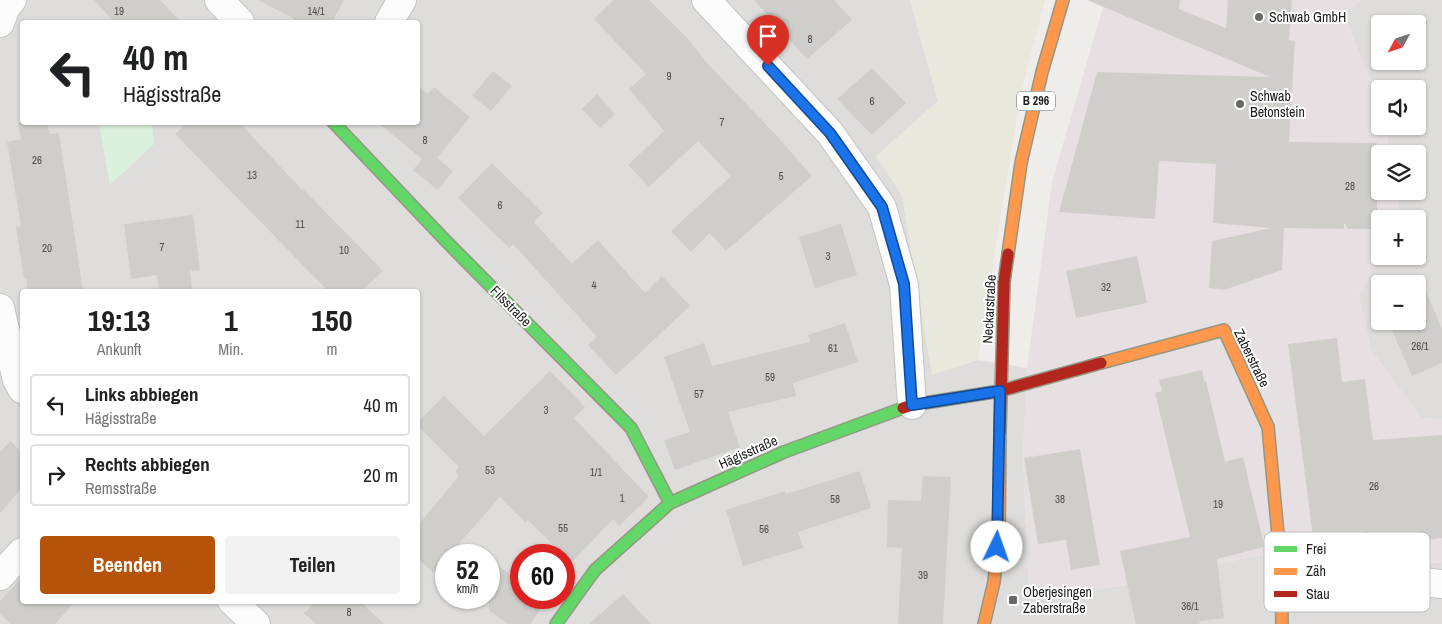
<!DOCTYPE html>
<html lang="de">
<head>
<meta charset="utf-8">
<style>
  :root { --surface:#fff; --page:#f2f2f2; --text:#202124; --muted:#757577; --line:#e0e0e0; --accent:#b45309 }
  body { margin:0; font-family:"Archivo Narrow",sans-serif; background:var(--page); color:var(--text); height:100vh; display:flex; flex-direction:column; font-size:19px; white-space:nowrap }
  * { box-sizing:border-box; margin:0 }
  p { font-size:16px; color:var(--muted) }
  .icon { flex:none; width:28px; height:28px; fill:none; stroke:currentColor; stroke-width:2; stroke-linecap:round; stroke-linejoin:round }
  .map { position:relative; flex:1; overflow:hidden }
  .sheet { position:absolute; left:20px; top:289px; width:400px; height:315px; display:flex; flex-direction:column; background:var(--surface); border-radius:5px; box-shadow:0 1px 4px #0004 }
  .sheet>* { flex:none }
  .banner { position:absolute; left:20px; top:20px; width:400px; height:105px; border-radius:5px; box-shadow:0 1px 4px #0004; background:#fff; color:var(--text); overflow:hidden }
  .needle { width:32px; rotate:230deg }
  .controls { position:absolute; left:1371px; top:15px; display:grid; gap:10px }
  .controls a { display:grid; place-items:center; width:55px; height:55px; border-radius:5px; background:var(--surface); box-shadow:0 1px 4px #0004; font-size:25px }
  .speed { position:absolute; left:435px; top:544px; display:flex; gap:10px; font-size:25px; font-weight:700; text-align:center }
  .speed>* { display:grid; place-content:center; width:65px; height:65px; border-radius:50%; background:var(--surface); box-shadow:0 1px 4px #0004; line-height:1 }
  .speed small { font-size:12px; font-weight:400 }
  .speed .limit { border:8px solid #d22; background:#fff; color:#111 }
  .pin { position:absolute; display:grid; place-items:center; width:42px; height:42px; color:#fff; margin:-51px -21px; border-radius:50% 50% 50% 0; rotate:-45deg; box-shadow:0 0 5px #0007 }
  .pin .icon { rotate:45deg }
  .me { position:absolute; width:55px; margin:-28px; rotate:3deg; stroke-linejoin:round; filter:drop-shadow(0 0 4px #0008) }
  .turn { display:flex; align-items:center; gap:18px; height:105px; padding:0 20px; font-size:22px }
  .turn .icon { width:65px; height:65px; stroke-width:2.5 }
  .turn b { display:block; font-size:35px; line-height:42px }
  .eta { display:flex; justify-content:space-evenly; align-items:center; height:85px; text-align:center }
  .eta b { font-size:30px; font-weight:800; line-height:35px }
  .cta { display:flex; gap:10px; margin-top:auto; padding:10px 20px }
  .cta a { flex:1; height:58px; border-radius:5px; background:var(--accent); color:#fff; font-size:20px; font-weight:800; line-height:58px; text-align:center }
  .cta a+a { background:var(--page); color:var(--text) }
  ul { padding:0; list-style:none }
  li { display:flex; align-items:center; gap:15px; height:62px; margin:0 10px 8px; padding:0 10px; border:2px solid var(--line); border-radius:5px }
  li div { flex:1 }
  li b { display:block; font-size:19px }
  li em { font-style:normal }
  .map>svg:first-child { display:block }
</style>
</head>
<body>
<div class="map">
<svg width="1442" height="624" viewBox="0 0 1442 624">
  <rect width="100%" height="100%" fill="#efedea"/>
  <!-- residential -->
  <path fill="#dedddb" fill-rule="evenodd" d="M0,0H910L938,101L877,156L902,195L932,374L978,360L1027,368L1023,454L1029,596L1121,586L1264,554L1442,563V624H0ZM22,22H418V122H22ZM22,291H418V601H22ZM446,555H489V598H446ZM521,555H564V598H521Z
    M1361,0H1442V419L1421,418L1371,350L1359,297L1380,254V256H1418V219H1398L1400,213L1397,191H1418V154H1390L1385,126H1418V89H1380V105L1344,15ZM1380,24H1418V61H1380ZM1380,284H1418V321H1380Z"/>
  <!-- industrial -->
  <path fill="#e7e0e3" d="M1105,0H1361L1344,16L1380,105V126H1385L1390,154H1380V191H1397L1400,213L1398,219H1380V254L1359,297L1371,350L1421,418L1442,419V563L1264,554L1121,586L1029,596L1023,454L1027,368L1052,182Z"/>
  <!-- farmland -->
  <path fill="#e8e8dc" d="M910,0H1045L1020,97L978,360L932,375L902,195L876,156L938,101Z"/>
  <!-- park -->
  <path fill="#dcf1dd" d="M99,123H152L154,144L110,185Z"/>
  <!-- building -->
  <path fill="#d0cecb" d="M94,0H160L181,22H114Z
    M258,0H344L332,22H300Z
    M614,0H649L687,38L708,64L775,134L812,176L726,251L710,233L691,252L671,231L731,176L698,141L649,187L628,165L664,131L629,89L646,74L594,19Z
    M754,0H834L852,20L807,59Z
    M1087,0H1180L1179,9L1226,28L1228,0H1292L1289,40L1295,41L1289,142L1377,143V229H1348L1345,224H1344V229L1284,228L1282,270L1224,290L1209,288L1212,241L1271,228L1213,223L1216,164L1159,161L1155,219L1059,212L1097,72L1270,77Z
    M872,68L906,103L872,135L837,99Z
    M493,71L512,86L491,111L472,96Z
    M418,86L428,94L434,87L470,117L437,158L453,171L438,190L413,170L422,159L377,122H418Z
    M597,94L615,114L600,128L582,109Z
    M18,122H47L49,134L59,133L83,291H28L26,278L24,279L16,227L21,226L7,142L21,139Z
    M188,122H239L302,190L303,189L383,271L361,291H328L175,134Z
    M492,163L543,213L534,222L572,264L598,240L645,293L662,276L690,306L616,375L588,345L597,337L513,244L509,248L458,198Z
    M193,215L200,270L190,271L192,291H159L157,275L131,279L124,224Z
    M841,224L857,275L815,288L799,237Z
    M1137,256L1147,303L1076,318L1066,271Z
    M1418,273L1442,329V363L1412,376L1388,321H1418Z
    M845,323L858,362L793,383L796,396L728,412L740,447L675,470L664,440L690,432L664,357L704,343L712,366L810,342L808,335Z
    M1337,338L1342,382L1365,379L1373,440L1442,435V538L1366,548L1364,531L1313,537L1288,344Z
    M1202,370L1204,381H1206L1225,462L1243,457L1262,536L1264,547L1217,559L1224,618L1199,621L1200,624H1136L1120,551L1190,537L1155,393L1162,391L1159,380Z
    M550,371L585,407L574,418L649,497L619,526L613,519L571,563L528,520L525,522L500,497L449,555H446V559L434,573L418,559V525L459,476L455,472L459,467L418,426V422L444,396L484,436Z
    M10,441L22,452V488L0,513V452Z
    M1080,449L1100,565L1071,570L1066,540L1038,544L1024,458Z
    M860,471L871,508L798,532L803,548L743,566L726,510L785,491L786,494Z
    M923,476L951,477L943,624H898L902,548L887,547L888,500L921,501Z
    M489,558L521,583V598H549L530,624H508L489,610Z
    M22,577V601H76L55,624H11L0,614V601Z
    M623,594L651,624H589Z
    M316,601H360L384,624H316L304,613Z"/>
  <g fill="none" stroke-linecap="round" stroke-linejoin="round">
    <!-- street casing -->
    <g stroke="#c5c4c2" stroke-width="30">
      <path id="street" d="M219,0L240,22
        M706,0L830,133L882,207L904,285L912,405
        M389,22L402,0
        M0,23L5,9L12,0
        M0,308L17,380L22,389
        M1281,567L1442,584
        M0,576L22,552
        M232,601L256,624"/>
    </g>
    <!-- fast casing -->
    <g stroke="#959784" stroke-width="14">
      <path id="fast" d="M333,122L444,239L631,428L670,503
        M556,624L595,570L670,503L784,452L903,408"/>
    </g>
    <!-- slow casing -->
    <g stroke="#959784" stroke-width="14">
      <path id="slow" d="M1008,254L1021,163L1042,72L1063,0
        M1101,363L1224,330L1268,427L1281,567L1282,624
        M984,624L994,582L999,530L1000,432"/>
    </g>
    <!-- jam casing -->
    <g stroke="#959784" stroke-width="14">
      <path id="jam" d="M903,408L912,405L1000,391L1101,363
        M1000,432L1004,282L1008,254"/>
    </g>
    <!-- street -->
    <use href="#street" stroke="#fdfcfc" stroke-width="28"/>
    <!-- fast -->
    <use href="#fast" stroke="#63d668" stroke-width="11"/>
    <!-- slow -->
    <use href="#slow" stroke="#ff974d" stroke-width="11"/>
    <!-- jam -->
    <use href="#jam" stroke="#b3261e" stroke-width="11"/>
  </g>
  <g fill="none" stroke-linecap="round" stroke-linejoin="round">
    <!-- route casing -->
    <g stroke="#114b97" stroke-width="12">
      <path id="route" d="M768,66L830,133L882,207L904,284L912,405L1000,391L997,547"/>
    </g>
    <!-- route -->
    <use href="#route" stroke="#1a73e8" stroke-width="9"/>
  </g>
  <!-- markers -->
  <g fill="#696867" stroke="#fff" stroke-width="2">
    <circle cx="1259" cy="17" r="5"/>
    <circle cx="1240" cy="104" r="5"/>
    <rect x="1008" y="595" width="10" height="10" rx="2.5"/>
  </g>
  <g text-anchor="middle" stroke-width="4" stroke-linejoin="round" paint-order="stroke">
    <!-- number labels -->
    <g font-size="11" fill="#4d4c4c">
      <text x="119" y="15">19</text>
      <text x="316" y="15">14/1</text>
      <text x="810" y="43">8</text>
      <text x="669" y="80">9</text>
      <text x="872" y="105">6</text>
      <text x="722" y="126">7</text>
      <text x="425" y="144">8</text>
      <text x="37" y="164">26</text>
      <text x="252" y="179">13</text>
      <text x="781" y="180">5</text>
      <text x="1350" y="190">28</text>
      <text x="500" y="209">6</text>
      <text x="300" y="228">11</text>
      <text x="162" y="251">7</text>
      <text x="47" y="252">20</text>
      <text x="344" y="254">10</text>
      <text x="828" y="260">3</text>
      <text x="594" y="289">4</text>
      <text x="1106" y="291">32</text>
      <text x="1420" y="350">26/1</text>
      <text x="833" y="352">61</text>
      <text x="770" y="381">59</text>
      <text x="699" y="398">57</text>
      <text x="546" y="414">3</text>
      <text x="490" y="474">53</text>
      <text x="596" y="476">1/1</text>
      <text x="1374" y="490">26</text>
      <text x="622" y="502">1</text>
      <text x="835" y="503">58</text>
      <text x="1060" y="503">38</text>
      <text x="1218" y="508">19</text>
      <text x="563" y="532">55</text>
      <text x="764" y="533">56</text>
      <text x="923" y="579">39</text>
      <text x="1190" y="610">36/1</text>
      <text x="349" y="616">8</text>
    </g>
    <!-- shield labels -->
    <rect fill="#fff" stroke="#646464" stroke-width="1" x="1017" y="91.5" width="38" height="19" rx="4"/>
    <g font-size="12" font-weight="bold" fill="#212121">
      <text x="1036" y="105">B 296</text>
    </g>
    <!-- poi labels -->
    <g font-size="14" fill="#212121" stroke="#fff" text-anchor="start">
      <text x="1269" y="22">Schwab GmbH</text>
      <text x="1250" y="101">Schwab<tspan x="1250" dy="16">Betonstein</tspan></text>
      <text x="1023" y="597">Oberjesingen<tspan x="1023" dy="16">Zaberstraße</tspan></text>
    </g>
    <!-- street labels -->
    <g font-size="14" fill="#212121" stroke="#fff">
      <text transform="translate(511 306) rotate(45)" y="5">Filsstraße</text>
      <text transform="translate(989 309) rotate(-87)" y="5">Neckarstraße</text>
      <text transform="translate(1252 358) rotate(64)" y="5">Zaberstraße</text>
      <text transform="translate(748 452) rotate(-24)" y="5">Hägisstraße</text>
    </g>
  </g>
  <!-- legend -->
  <rect x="1264" y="532" width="166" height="80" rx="8" fill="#fff" stroke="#bcbcbc" stroke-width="1"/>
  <rect x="1274" y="546" width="23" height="6" fill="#63d668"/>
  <rect x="1274" y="568" width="23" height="7" fill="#ff974d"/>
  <rect x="1274" y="591" width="23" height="6" fill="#b3261e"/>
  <g font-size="14" fill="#212121">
    <text x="1306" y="554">Frei</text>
    <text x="1306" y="576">Zäh</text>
    <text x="1306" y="599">Stau</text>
  </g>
</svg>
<div class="controls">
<a><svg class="needle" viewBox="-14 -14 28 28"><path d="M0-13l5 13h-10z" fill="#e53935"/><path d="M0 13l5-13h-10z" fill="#757577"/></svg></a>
<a><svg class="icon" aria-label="sound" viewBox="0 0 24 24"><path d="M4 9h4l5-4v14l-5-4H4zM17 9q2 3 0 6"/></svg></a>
<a><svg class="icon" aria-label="layers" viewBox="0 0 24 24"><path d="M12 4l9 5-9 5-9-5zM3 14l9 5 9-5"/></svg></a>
<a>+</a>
<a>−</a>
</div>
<div class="speed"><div>52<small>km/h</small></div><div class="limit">60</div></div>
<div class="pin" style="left:768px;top:66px;background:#d93025"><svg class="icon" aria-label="arrive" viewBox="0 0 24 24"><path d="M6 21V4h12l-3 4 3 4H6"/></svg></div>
<svg class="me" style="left:997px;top:547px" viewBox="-20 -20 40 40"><circle r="19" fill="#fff"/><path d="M0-13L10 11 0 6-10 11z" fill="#1a73e8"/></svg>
<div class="banner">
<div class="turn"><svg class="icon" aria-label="left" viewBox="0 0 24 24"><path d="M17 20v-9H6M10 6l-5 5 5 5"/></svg><div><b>40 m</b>Hägisstraße</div></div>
</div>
<section class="sheet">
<div class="eta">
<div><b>19:13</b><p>Ankunft</p></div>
<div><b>1</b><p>Min.</p></div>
<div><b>150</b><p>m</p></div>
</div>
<ul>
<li><svg class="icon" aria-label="left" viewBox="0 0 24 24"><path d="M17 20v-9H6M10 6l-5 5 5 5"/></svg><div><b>Links abbiegen</b><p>Hägisstraße</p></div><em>40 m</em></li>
<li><svg class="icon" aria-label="right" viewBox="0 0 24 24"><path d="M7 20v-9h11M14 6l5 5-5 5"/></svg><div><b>Rechts abbiegen</b><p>Remsstraße</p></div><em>20 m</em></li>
</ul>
<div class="cta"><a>Beenden</a><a>Teilen</a></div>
</section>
</div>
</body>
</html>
